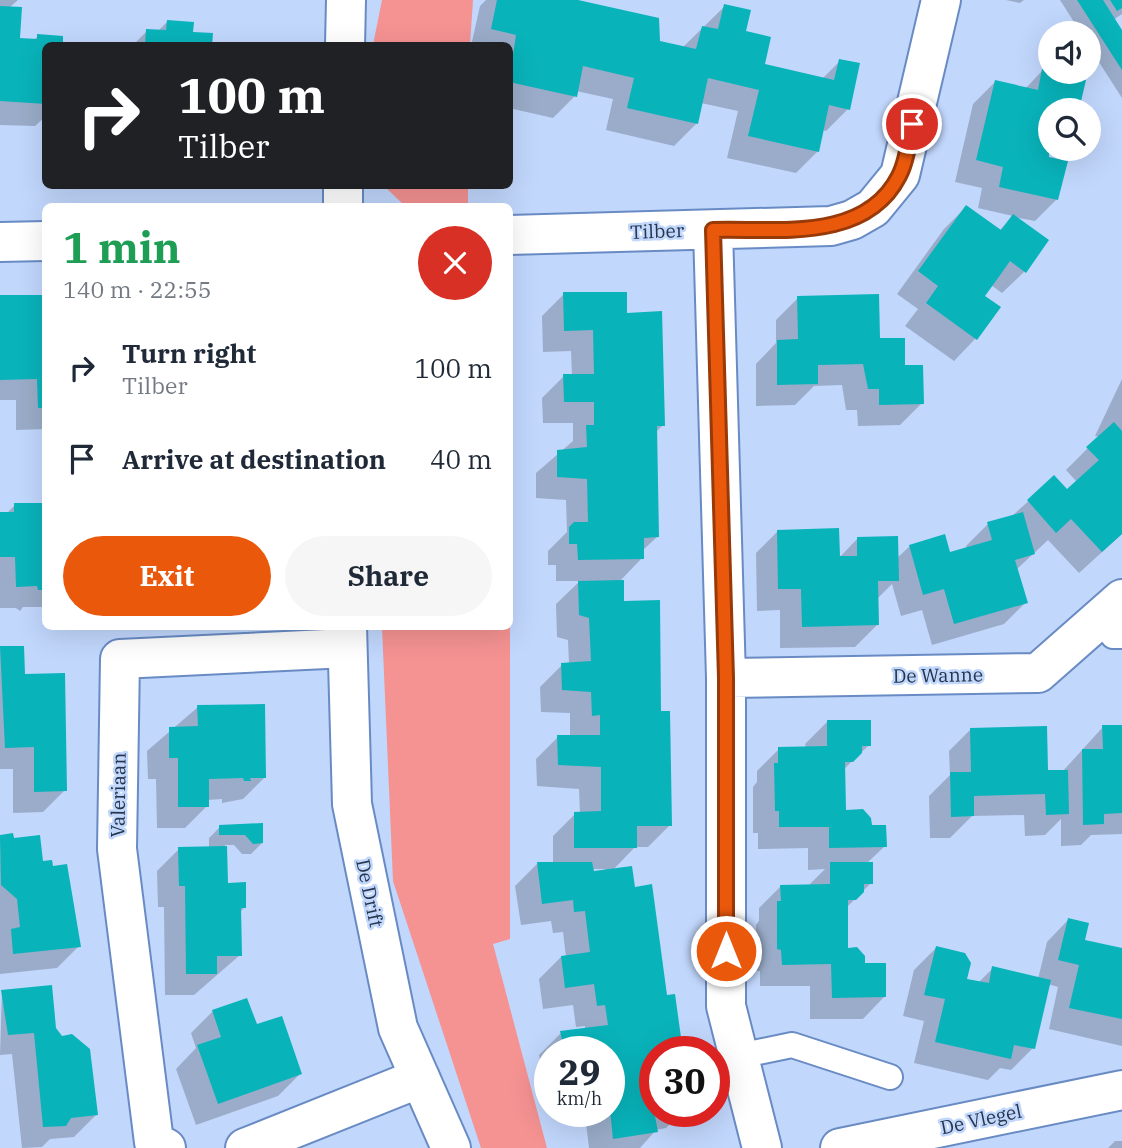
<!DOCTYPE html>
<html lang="en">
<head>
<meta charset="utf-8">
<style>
  :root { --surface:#fff; --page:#f6f6f7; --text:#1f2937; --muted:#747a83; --accent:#ea580c }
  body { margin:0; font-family:"IBM Plex Serif",serif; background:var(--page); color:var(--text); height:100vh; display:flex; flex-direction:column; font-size:26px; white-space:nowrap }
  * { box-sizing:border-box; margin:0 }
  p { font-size:23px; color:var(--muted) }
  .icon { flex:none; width:38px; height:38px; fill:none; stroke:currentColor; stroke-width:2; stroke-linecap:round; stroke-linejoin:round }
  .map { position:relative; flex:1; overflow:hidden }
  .details { position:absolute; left:42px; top:203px; width:471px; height:427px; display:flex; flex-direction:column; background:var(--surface); border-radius:10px; box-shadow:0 7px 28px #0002 }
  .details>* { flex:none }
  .banner { position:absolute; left:42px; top:42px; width:471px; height:147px; border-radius:10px; box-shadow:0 7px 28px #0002; background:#202124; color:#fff; overflow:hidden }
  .controls { position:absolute; left:1038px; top:21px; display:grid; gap:14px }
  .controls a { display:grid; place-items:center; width:63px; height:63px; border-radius:50%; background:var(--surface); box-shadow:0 7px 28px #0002; font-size:35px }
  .speed { position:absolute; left:534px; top:1036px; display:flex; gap:14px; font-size:35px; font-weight:700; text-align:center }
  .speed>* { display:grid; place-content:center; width:91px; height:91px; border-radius:50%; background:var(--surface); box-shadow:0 7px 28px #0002; line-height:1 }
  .speed small { font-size:18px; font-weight:400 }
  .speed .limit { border:10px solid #d22; background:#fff; color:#111 }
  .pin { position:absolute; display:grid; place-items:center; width:60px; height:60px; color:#fff; margin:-30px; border:4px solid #fff; border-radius:50%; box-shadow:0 2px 7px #0007 }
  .me { position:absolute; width:77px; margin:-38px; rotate:0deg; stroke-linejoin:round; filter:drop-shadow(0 0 5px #0008) }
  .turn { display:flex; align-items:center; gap:24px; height:147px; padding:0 21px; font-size:32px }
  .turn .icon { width:91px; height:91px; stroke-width:2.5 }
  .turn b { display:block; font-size:49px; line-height:60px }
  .round { display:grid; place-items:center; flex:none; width:74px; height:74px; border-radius:37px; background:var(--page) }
  .overview { display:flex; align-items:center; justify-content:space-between; height:119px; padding:0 21px }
  h1 { font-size:42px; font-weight:700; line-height:52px; color:#1e9e55 }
  .cta { display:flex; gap:14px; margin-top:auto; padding:14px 21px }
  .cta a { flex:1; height:80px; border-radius:42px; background:var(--accent); color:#fff; font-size:28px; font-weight:700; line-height:80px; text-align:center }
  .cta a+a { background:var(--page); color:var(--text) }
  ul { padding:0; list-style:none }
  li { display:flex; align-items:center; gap:21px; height:91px; padding:0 21px }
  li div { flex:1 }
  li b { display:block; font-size:26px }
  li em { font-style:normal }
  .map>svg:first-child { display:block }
</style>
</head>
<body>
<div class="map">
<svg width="1122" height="1148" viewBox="0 0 1122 1148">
  <rect width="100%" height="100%" fill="#c1d7fc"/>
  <!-- green -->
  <path fill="#f59292" d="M382,0H473L470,45H373Z
    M384,186H468V206H405Z
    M510,280V939L493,944L547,1148H481L393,881L382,627L509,626Z"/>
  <!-- shadow -->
  <path fill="#0003" fill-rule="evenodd" d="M0,0H18L9,8L19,39L34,40L38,36L46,46V116L35,126L0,125Z
    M486,0H572L658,42L682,48L725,6L763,66L822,79L840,61L848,109L826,131L822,130L818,151L796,173L727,158L738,111L701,103L696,124L674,146L606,130L613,99L576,91L575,96L553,118L509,108V46H471L480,6Z
    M1006,0H1024L1020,3Z
    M1060,0H1122V14L1113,20L1122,34V98L1088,45V33H1081Z
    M167,22L191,34L210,46H132L147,31H158Z
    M1042,71L1084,81L1077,110H1050L1047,158L1057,199L1035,221L1014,217L1024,272L1002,293L991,285L983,296L975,339L954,361L905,326L918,309L897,294L944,229L966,207L999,231L1013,216L978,208L982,188L955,182L973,104L995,82L1025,89Z
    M564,294L626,314L663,425L655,433L657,537L642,551V558L619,582L622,602L660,713L670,825L648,847H635L612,871L654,1052V1111H683L666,1128L656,1130L640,1148H589L586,1123L596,1111H609V1052H550V1069L542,1070L539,1055L561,1033L585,1030V1026L576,1027L573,1005L543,1009L539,979L561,957H566L563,932L553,933L551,921L521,925L515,886L537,864H553V836L575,814H580L579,789L537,786L536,759L558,737H570V713L541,712L540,687L562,665L569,664L568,640L557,637L556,604L580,581H556V565H548V551L567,532L566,500L536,498V473L573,441V423H543L542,398L564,376H572L571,351L543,352L542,316ZM592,869H605V871L592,873Z
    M46,296V429L16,430V400H0V297Z
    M798,298L878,340L903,367L922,403L900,425L858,426L857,410H846L842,385L814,386L795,405L756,406V364L776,343V320Z
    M1122,379V534L1079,573L1048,540L1016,570L1026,602L1004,624L932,645L922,610L901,616L892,584L876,600L877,625L855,647L780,648V610L757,611L756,553L778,531L838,559L858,538L896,559L910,546L949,555L967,549L966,546L988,524L1012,516L1054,478L1066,492L1077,482L1066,470L1099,437L1095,436Z
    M15,505H46V603L42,607H23L20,611L16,608H0V514H6Z
    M0,648H23V676L65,790L43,812L13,813V769H0Z
    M198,707L265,777L243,799L222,803V799L207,800V806L185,828H157L156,779H148L147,751Z
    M827,722L869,745L844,769V812L870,827L885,846L867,863L871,883L846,908L847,949L864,965L884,997L863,1019H810V986H760V971H756V925L759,921V908L781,886H808L825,869L808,870V848L758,849V833H753V787L757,782V771L779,749L806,748L805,744Z
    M1122,726V834L1091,835L1081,845L1061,846V819L1045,835L1025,836L1024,815L972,816L950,838H930L929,796L950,775L949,751L971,729L1046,772H1062L1103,727Z
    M261,825L262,843L251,854H242L234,845H225L226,885L245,907L240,912V955L194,995H165L164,907H158L157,871L179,849L209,848V838L220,827Z
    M12,835L79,946L57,968L0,974V836Z
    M1068,920L1083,942L1122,950V1046L1049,1029L1058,987L1048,984L1033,1048L1011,1070L1000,1068L988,1080L914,1063L924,1021L903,1016L914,970L936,948L965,980L978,983L993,968L1038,979L1047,942Z
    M2,992L54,1029L96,1115L74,1137L50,1139L42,1147L22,1148L12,1054L0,1055Z
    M213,1011L256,1026L300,1074L278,1096L196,1125L176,1069L196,1048L191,1033Z
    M1115,1141H1122V1148H1108Z"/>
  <!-- building -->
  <path fill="#09b3ba" d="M497,0H578L659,18L660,41L696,49L702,26L718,29L724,4L751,10L746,31L771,37L765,64L834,80L839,59L860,63L850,110L829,105L819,152L748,136L759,90L708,78L698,124L627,108L634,78L583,66L577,97L509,82L516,35L491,29Z
    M1077,0H1103L1122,30V70Z
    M1110,0H1122V8L1117,11Z
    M0,6L22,7L20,38L37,39V34L63,36V46H46V104L0,101Z
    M167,20L194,22L193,32L213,33L212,46H145L146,29L166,30Z
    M1042,69L1086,80L1079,110H1050L1049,157L1068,161L1058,200L999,187L1003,167L976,160L995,80L1038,90Z
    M966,205L1001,230L1013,214L1049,240L1026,273L1010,261L998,278L985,296L1001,307L977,340L926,303L938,286L918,271Z
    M563,292H627V313L662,311L665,426H657L659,537L644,538V559L578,560L577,544H569V527L574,522H588L587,479L557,477V450L587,447L586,425H594V402H564L563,374H594L593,330L564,331Z
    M879,294L880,338H905V365H923L924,404L879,405V389H868L863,364L818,365V384L777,385V340L798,339L797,296Z
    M0,295H46V408H38L37,379L0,380Z
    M1114,422L1122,431V534L1102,552L1071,519L1056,533L1027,500L1054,475L1067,489L1099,460L1086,447Z
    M14,503H46L44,590H38L37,586L16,587L15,557H0V512H14Z
    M1023,512L1035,554L1015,560L1028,603L954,624L944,589L923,595L909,545L945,534L950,552L992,540L987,522Z
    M839,528L840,556H857V537L898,536L899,581H878L879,625L802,627L801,589H778L777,530Z
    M624,580V601L660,600L661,711H670L672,826H637V848H574V812L601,811V767L558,765L557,735H600V715L592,716L591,692L562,690L561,663L591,661L589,618L579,615L578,581Z
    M0,646H24L25,674L65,673L67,791L34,792V747L5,748Z
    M265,704L266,778H250L251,781H244L243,778L209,779V807H178V758H169V727L198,726L197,705Z
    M827,720H871V746H862V753L853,762H845L846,810L863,809L871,818L872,825H886L887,847L829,848V827H779V811H775L774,763H778V747L827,746Z
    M1102,725H1122V813L1104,814V824L1083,825L1082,749H1103Z
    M1047,726L1048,770H1068L1069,814L1046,815L1045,794L974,796V816L951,817L950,772H971L970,728Z
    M263,823V843L253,844L245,835H219V825Z
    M13,833L14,838L40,835L43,861L52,860L53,866L67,864L81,947L13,954L11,929L20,927L17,899L1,885L0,835Z
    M227,846L228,883L246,882V908H241L242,956H217V974H186L185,886H179L178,847Z
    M537,862H592L594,871L632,866L635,887L652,884L667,995L675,994L683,1052H654V1111L658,1132L613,1139L609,1100L618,1098L613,1057H609V1052H581L580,1046L564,1049L560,1031L608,1025L605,1005L597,1006L594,984L565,988L561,956L590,952L585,911L574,912L573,900L542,904Z
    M830,862H873V884H864V892L856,900H848V948L857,947L865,956V963H886V997L832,998L831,964L782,965L781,950L777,949V901H781L780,885L830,884Z
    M1068,918L1089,923L1085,940L1122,948V1019L1069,1008L1079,965L1058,960Z
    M936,946L965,953L971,963L967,979L989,983L992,966L1051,980L1035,1049L1014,1045L1011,1059L935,1042L945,999L924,995Z
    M52,985L56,1028L62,1036L72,1034L90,1049L98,1115L71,1118L66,1126L43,1127L34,1033L8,1035L1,990Z
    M247,998L257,1024L282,1016L302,1074L218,1104L197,1045L221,1037L212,1010Z"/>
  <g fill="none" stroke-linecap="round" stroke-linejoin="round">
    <!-- service casing -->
    <g stroke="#698bc4" stroke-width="28">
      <path id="service" d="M1100,618L1113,636H1122
        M739,1056L792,1045L890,1077"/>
    </g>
    <!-- minor casing -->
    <g stroke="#698bc4" stroke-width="42">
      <path id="minor" d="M713,230L726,678V1006L762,1148
        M509,235L831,226L852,220L873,208L900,175L941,0
        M0,242L46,241
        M726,678L1038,673L1122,599
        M166,1148L154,1142L117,849L120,659L347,648
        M245,1148L420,1078
        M840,1148L1122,1090"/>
    </g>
    <!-- tertiary casing -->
    <g stroke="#698bc4" stroke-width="42">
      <path id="tertiary" d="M345,46L346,0
        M343,206V186
        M347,626L352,804L398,1028L451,1148"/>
    </g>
    <!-- service -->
    <use href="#service" stroke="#fff" stroke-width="24"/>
    <!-- minor -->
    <use href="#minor" stroke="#fff" stroke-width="38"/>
    <!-- tertiary -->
    <use href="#tertiary" stroke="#fff" stroke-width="38"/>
  </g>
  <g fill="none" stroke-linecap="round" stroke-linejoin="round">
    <!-- route casing -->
    <g stroke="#983908" stroke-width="18">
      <path id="route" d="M726,951V678L713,230C776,228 865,243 899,176C907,161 909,140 912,124"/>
    </g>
    <!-- route -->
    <use href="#route" stroke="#ea580c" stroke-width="12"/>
  </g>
  <g text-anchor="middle" stroke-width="5" stroke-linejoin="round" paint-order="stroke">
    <!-- street labels -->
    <g font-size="19" fill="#26354d" stroke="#c1d7fc">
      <text transform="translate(657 231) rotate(-2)" y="7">Tilber</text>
      <text transform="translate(938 675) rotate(-1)" y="7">De Wanne</text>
      <text transform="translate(118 795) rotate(-89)" y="7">Valeriaan</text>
      <text transform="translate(370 893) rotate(78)" y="7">De Drift</text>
      <text transform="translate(981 1119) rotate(-12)" y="7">De Vlegel</text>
    </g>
  </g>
</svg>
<div class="controls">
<a><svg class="icon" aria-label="sound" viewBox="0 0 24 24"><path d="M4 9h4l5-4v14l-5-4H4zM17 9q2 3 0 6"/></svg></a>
<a><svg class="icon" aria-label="search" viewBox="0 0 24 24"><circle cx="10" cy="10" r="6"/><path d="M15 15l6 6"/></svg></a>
</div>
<div class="speed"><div>29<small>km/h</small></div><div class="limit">30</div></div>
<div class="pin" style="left:912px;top:124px;background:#d93025"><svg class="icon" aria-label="arrive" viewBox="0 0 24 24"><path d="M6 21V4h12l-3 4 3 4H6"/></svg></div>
<svg class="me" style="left:726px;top:951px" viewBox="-20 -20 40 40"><circle r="17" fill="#ea580c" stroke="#fff" stroke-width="3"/><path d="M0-11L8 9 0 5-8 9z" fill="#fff"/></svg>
<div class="banner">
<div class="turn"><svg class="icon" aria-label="right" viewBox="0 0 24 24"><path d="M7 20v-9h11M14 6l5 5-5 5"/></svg><div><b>100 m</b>Tilber</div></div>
</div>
<section class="details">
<div class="overview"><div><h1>1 min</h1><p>140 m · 22:55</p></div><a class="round" style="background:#d93025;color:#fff"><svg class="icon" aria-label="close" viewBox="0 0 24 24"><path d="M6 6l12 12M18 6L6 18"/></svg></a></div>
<ul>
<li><svg class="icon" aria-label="right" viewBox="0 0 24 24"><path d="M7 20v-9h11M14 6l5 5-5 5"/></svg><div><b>Turn right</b><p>Tilber</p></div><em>100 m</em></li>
<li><svg class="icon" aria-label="arrive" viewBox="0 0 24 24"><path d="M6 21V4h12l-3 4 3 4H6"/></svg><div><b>Arrive at destination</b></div><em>40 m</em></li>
</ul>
<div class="cta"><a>Exit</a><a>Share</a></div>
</section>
</div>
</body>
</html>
